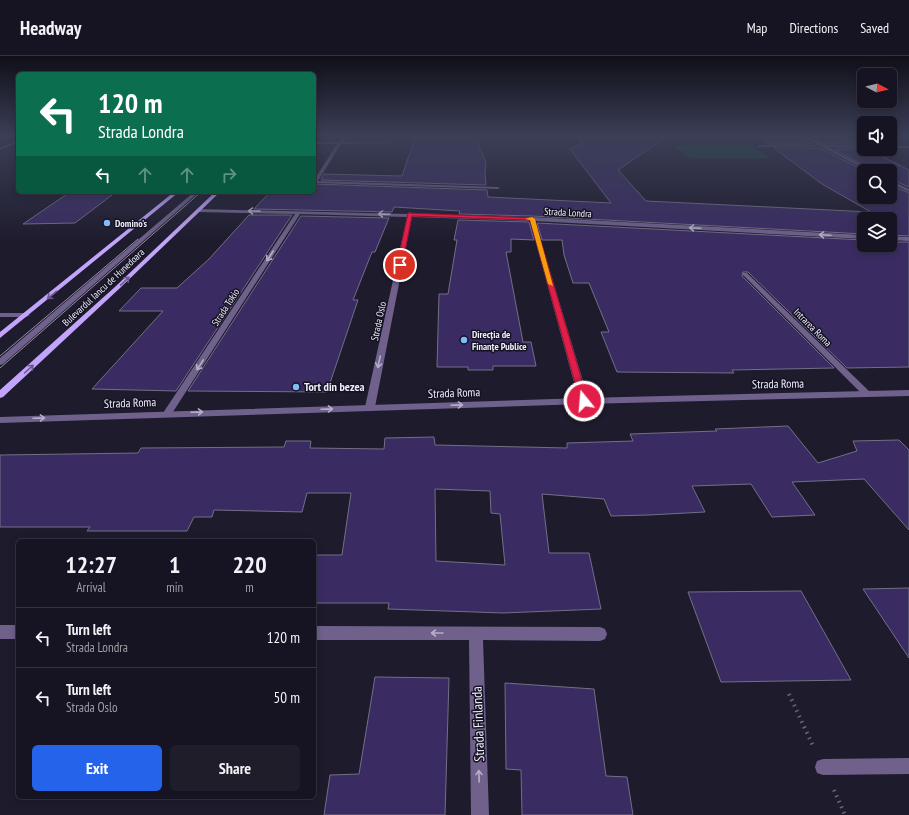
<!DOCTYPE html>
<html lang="en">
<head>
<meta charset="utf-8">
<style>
  :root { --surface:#161422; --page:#1f1d2a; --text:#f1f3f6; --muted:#9e9ea5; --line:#353340; --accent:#2563eb }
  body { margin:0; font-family:"PT Sans Narrow",sans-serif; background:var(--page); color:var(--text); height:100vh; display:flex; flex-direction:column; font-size:15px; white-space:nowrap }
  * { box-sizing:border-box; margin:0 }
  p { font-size:13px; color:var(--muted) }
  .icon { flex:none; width:22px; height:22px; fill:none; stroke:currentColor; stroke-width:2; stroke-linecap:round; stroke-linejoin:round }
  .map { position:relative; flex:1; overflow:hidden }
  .panel { position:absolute; left:16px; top:483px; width:300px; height:260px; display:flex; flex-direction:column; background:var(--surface); border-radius:6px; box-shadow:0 2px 10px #0003,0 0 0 1px var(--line) }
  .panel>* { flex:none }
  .guide { position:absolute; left:16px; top:16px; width:300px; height:122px; border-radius:6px; box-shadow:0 2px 10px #0003,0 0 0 1px var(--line); background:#0b6e4f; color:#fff; overflow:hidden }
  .needle { width:26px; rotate:97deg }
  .buttons { position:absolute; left:857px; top:12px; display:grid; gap:8px }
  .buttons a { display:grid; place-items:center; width:40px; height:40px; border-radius:6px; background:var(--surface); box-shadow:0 2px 10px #0003,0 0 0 1px var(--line); font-size:20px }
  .pin { position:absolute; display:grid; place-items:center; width:34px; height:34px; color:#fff; margin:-17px; border:2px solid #fff; border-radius:50%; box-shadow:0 1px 4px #0007 }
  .me { position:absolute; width:44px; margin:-22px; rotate:343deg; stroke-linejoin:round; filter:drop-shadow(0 0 3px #0008) }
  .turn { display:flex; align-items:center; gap:14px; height:84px; padding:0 16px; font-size:18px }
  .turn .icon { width:52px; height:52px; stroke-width:2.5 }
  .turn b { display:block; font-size:28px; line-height:34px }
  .lanes { display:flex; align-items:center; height:38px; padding:0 16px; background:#0003; justify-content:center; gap:20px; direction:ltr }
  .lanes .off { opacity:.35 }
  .eta { display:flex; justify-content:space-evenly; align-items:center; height:68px; text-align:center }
  .eta b { font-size:24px; font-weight:700; line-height:28px }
  .button { display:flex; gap:8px; margin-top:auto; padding:8px 16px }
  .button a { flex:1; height:46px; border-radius:6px; background:var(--accent); color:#fff; font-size:16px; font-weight:700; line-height:46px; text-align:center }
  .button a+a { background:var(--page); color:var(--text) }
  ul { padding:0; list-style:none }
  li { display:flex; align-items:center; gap:12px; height:60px; padding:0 16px; border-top:1px solid var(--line) }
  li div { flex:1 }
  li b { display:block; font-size:15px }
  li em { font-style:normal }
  header { display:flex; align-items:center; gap:24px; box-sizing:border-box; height:56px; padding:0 20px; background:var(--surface); border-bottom:1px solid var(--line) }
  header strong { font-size:19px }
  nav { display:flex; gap:22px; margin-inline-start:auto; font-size:14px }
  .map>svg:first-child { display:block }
</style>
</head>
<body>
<header>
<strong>Headway</strong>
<nav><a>Map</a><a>Directions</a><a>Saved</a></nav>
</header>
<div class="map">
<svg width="909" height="759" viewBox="0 0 909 759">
  <rect width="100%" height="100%" fill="#1e1b2d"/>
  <!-- green -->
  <path fill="#0b492c" d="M748,88L771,102H690L672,89Z"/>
  <!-- building -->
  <path fill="#3a2c62" stroke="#736f86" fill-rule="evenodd" d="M416,79H475L486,107L485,117L486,129L321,124L324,118L402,120Z
    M577,79H669L618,114L646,145L871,156L822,128L774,92H820L865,115L864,141H890V129L909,137V180L890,179V163H864V178L532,160L459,158L460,155L394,151L392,156L254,153L270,136H314V128L487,134L488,141L611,147L570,93L582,87Z
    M758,80H798L812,88H768Z
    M810,81H844L858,88H824Z
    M834,93H867L909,114V131L890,123V115H874Z
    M70,136H116L75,167L23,168Z
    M249,159H292L176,335L92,333L163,255H119L141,232H177L209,203Z
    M301,160L389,162L375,196H372L353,244H358L327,336L188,335Z
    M458,164L529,166L534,184L511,183V196H506L523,286H531L536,310H493V314H468V311H437L439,238H448L457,184H454Z
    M537,167L864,184V189H890V186H909V311L847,312L748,216H743L742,220L834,312L732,314L734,317L617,316L601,276H609L589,227H573L564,199L562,184H542Z
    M788,370L818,407L857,395L853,385L899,384L909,394V474L864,423L792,426L815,459L772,461L751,428L692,430L705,456L649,459L611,460L604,443L542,438L549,497H589L601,553L503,557L388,553L389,547H314V499H342L351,437H307L302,456L214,454L212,461H194L187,475H87L90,471H0V399L138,397L141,392L284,391L286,385H311L310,392L384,393L385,382L434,381L435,389L567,392V387L633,385L630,378L717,375L715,373ZM435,433L490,435L491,457L500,458L505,509L436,505Z
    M909,532V602L863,533Z
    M801,535L851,624L721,626L688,536Z
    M375,621L449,622L445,759H324L330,719L359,718Z
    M505,627L594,633L606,720L627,721L633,759H522L521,714L506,713Z"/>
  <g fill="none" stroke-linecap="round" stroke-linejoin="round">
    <!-- path-far1 -->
    <path stroke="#696676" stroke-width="1" stroke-dasharray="0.5 1.5" stroke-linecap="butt" d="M673,87H742"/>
    <!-- path -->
    <path stroke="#696676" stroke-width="4" stroke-dasharray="1.5 4.5" stroke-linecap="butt" d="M789,638L813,690
      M834,734L845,759"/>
    <!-- service -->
    <path fill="#6f618c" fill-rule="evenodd" d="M343,79H347L343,86L404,87L341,88L318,125L498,131L500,132L498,133L314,127V124L337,88H314V86H339Z
      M758,89H823L825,90L757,91Z
      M194,136H199L3,308L0,309V302Z
      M909,702V718L823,719L817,717L815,711L817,705L823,703Z"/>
    <!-- minor -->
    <path fill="#6f618c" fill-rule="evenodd" d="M799,79H804L824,89L864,90V92L828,91L873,115H868Z
      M18,84V86L0,94V92Z
      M890,90H909V92H890Z
      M890,124L909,133V136L890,127Z
      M197,153L407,158L410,156L413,158L532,161L864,179V183L535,165L589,345L584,348L579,345L530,165L412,161L375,351L370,354L365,351L407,161L300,158L171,359L168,360L163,357L295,158L199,156L196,154Z
      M890,180L909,181V185L890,184Z
      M743,217H747L870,336L872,338L870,340H864L743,219Z
      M0,257H26L30,259L26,261H0Z
      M0,569H18V583H0Z
      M314,570L600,571L605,573L607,578L605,583L600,585L483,584L489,759H471L469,584H314Z"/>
    <!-- tertiary -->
    <path fill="#6f618c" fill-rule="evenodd" d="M909,334V340L584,348L0,367V361L584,342Z"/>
    <!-- primary -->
    <path fill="#c3a4fd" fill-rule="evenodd" d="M174,136H179L0,282V276Z
      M215,136H220L120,232L3,341L0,342V334L116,230Z"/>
    <!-- tram -->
    <path stroke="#9593a2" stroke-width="1" d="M0,300L138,183
      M0,312L201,136"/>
  </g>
  <!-- one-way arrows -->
  <defs><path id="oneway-shaft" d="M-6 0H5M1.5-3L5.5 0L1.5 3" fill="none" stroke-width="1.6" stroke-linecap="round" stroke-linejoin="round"/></defs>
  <g stroke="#b5aec8">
    <use href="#oneway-shaft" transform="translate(254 155) rotate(-179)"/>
    <use href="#oneway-shaft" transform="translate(384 158) rotate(-178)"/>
    <use href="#oneway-shaft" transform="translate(695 172) rotate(-177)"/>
    <use href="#oneway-shaft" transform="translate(825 179) rotate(-177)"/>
    <use href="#oneway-shaft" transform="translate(270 200) rotate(123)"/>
    <use href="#oneway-shaft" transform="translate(379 306) rotate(102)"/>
    <use href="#oneway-shaft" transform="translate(200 309) rotate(123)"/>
    <use href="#oneway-shaft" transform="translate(457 349) rotate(-2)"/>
    <use href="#oneway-shaft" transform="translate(327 353) rotate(-2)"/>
    <use href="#oneway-shaft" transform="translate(197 356) rotate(-2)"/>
    <use href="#oneway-shaft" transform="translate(39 362) rotate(-2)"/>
    <use href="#oneway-shaft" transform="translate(437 577) rotate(-180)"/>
    <use href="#oneway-shaft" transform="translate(479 720) rotate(-92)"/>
  </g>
  <g stroke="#6c5b90">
    <use href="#oneway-shaft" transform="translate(125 225) rotate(-44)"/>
    <use href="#oneway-shaft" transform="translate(52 239) rotate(141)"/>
    <use href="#oneway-shaft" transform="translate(29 313) rotate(-42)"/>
  </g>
  <!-- sky -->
  <linearGradient id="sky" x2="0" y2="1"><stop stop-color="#100f19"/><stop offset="0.43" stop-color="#3b3f57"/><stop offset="1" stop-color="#3b3f57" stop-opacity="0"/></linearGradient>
  <rect width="909" height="185" fill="url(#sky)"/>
  <!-- route -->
  <path fill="#e11d48" stroke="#92132f" d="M408,157L534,162L588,345L587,347H581L580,345L530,164L412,160L402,209L400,211L397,209Z"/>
  <!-- slow -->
  <path fill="#f59e0b" d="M532,161L535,163L553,230L548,228L530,164L525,163Z"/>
  <!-- markers -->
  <g fill="#81bcfa" stroke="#151223" stroke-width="1.5">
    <circle cx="107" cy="167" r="4"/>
    <circle cx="464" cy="284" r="4"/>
    <circle cx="296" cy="331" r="4"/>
  </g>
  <g text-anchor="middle" stroke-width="3" stroke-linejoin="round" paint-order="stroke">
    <!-- far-street labels -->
    <g font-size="10" fill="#efedfa" stroke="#151223">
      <text transform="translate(568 156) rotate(3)" y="4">Strada Londra</text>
      <text transform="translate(103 231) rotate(-43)" y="4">Bulevardul Iancu de Hunedoara</text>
      <text transform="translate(225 251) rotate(-57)" y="4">Strada Tokio</text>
      <text transform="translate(378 265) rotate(-78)" y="4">Strada Oslo</text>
      <text transform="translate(813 271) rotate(45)" y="4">Intrarea Roma</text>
    </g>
    <!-- far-poi labels -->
    <g font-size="10" font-weight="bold" fill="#efedfa" stroke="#151223" text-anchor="start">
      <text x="115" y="171">Domino's</text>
      <text x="472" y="282">Direcția de<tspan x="472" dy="12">Finanțe Publice</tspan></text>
    </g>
    <!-- street labels -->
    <g font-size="12" fill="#efedfa" stroke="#151223">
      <text transform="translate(778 328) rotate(-1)" y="4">Strada Roma</text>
      <text transform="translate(454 337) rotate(-2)" y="4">Strada Roma</text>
      <text transform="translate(130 347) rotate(-2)" y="4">Strada Roma</text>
    </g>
    <!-- poi labels -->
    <g font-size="12" font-weight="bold" fill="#efedfa" stroke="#151223" text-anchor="start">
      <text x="304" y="335">Tort din bezea</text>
    </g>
    <!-- near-street labels -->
    <g font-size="14" fill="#efedfa" stroke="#151223">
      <text transform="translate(478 668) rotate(-92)" y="5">Strada Finlanda</text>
    </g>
  </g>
</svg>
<div class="buttons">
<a><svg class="needle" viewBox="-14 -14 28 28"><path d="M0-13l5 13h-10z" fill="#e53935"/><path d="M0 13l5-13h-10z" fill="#9e9ea5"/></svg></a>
<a><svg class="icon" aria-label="sound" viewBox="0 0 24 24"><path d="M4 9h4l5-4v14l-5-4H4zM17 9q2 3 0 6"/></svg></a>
<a><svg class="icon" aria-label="search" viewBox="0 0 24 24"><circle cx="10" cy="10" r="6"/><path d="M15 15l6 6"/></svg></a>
<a><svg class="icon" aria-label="layers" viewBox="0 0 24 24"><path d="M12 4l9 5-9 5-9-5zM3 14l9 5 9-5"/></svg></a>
</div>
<div class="pin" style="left:400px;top:209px;background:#d93025"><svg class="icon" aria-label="arrive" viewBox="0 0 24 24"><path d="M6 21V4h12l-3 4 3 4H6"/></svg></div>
<svg class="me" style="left:584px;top:345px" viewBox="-20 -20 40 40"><circle r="17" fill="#e11d48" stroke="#fff" stroke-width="3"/><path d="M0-11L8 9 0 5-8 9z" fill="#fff"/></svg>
<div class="guide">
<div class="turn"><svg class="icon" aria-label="left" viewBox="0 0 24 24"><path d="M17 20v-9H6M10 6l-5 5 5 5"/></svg><div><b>120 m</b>Strada Londra</div></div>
<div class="lanes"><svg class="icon" aria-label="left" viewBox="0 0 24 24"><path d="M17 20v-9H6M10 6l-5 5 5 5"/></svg><svg class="icon off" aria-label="ahead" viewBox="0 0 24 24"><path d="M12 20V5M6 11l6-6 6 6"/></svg><svg class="icon off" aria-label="ahead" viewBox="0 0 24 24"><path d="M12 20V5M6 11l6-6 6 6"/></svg><svg class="icon off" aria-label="right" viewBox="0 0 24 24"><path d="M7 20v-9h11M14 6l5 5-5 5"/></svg></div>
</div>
<section class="panel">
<div class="eta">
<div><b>12:27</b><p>Arrival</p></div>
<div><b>1</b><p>min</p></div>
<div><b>220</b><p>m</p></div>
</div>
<ul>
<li><svg class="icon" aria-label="left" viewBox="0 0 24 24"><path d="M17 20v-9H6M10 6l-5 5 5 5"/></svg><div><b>Turn left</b><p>Strada Londra</p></div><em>120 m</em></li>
<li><svg class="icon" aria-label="left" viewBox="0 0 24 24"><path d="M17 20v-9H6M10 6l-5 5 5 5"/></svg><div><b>Turn left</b><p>Strada Oslo</p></div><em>50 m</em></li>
</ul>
<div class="button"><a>Exit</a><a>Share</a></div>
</section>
</div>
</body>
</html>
